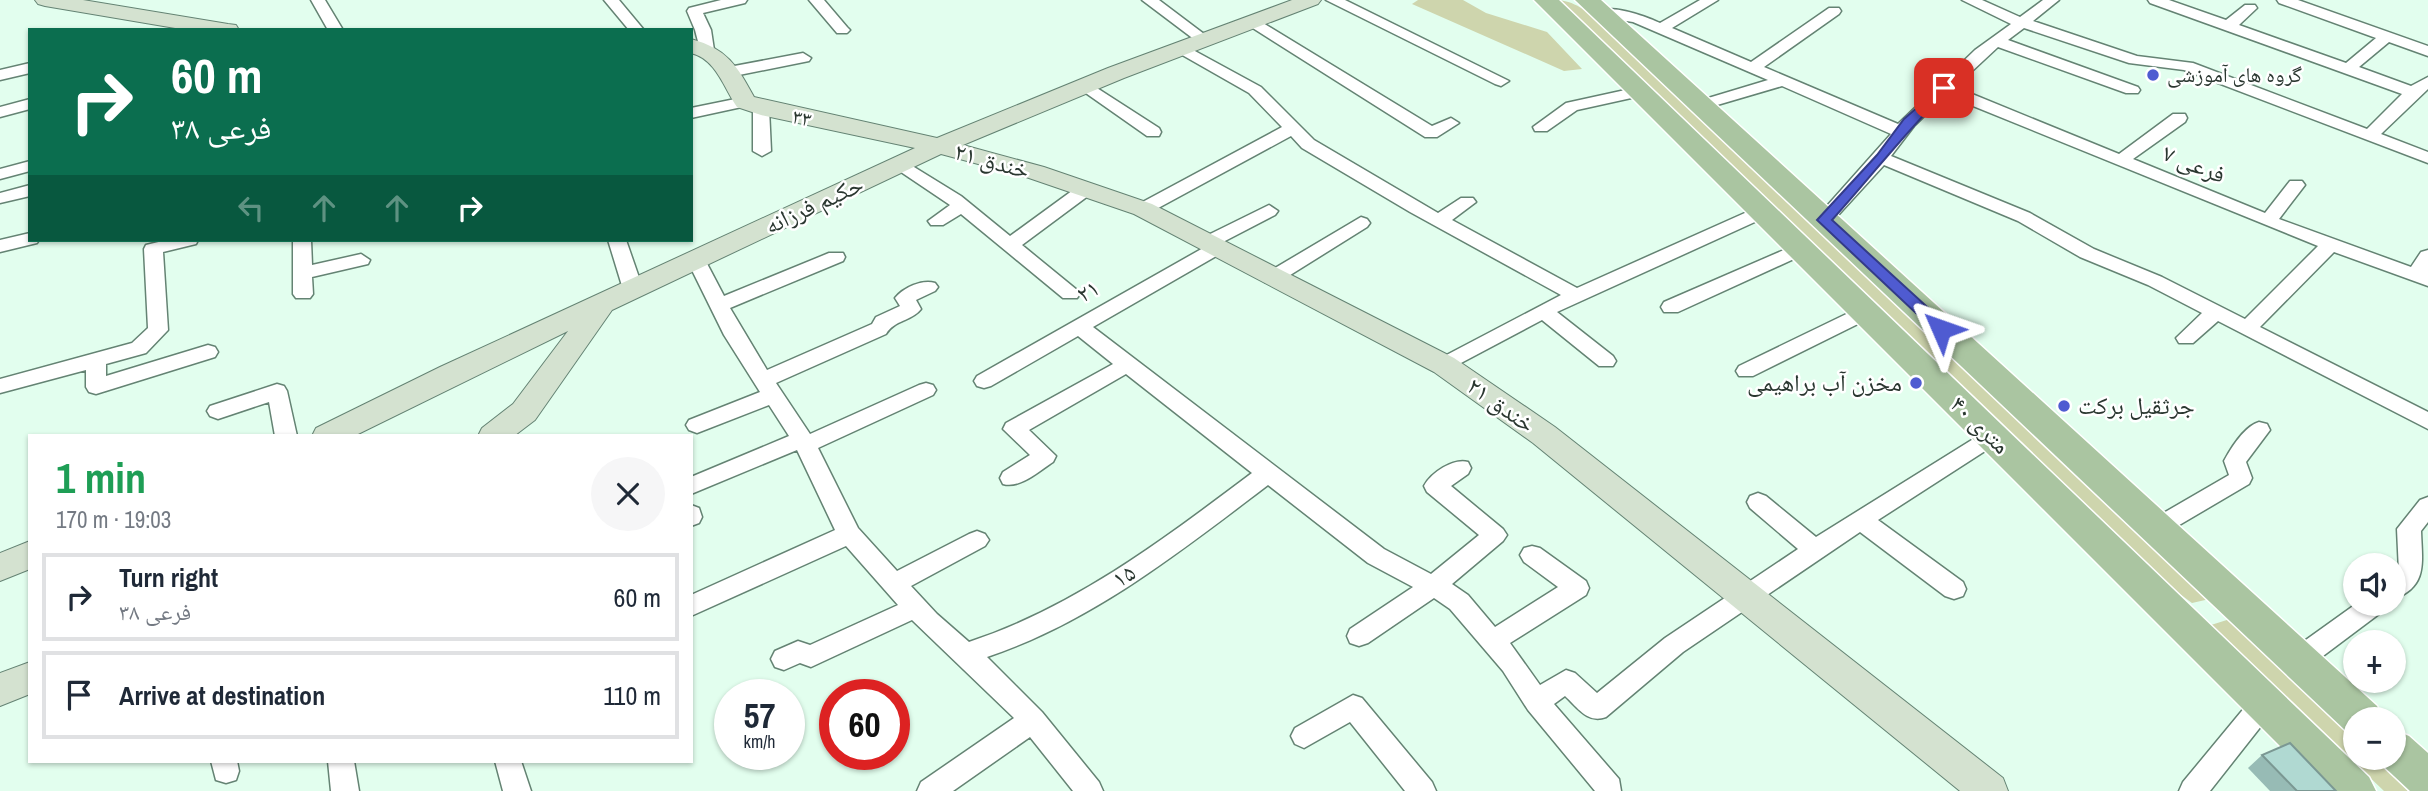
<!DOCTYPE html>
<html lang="en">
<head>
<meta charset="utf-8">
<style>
  :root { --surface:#fff; --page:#f6f6f7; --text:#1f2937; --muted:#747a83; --line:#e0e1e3 }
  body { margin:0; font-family:"Archivo Narrow","Noto Naskh Arabic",sans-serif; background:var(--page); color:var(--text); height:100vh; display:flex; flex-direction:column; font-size:26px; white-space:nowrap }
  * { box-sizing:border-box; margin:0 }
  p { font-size:23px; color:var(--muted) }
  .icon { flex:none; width:38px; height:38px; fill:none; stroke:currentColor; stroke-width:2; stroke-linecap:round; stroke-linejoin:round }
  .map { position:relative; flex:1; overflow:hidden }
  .panel { position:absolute; left:28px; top:434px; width:665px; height:329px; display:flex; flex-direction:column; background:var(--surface); border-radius:0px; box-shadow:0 2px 5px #0004 }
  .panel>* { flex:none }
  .top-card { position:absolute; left:28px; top:28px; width:665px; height:214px; border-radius:0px; box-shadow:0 2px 5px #0004; background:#0b6e4f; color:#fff; overflow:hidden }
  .controls { position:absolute; left:2343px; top:553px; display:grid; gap:14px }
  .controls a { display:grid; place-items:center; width:63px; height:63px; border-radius:50%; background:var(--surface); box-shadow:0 2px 5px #0004; font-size:35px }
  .speed { position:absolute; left:714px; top:679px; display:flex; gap:14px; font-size:35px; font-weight:700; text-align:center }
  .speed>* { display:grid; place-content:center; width:91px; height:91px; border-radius:50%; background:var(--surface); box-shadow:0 2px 5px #0004; line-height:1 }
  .speed small { font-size:18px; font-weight:400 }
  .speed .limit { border:10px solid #d22; background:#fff; color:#111 }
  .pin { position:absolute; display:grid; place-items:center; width:60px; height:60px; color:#fff; margin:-30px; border-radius:14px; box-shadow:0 4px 10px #0006 }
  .me { position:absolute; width:77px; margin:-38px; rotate:313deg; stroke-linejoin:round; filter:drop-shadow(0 0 5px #0008) }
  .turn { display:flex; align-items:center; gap:24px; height:147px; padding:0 28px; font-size:32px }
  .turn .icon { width:91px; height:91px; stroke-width:2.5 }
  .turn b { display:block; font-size:49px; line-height:60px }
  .lanes { display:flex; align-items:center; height:66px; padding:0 28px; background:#0003; justify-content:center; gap:35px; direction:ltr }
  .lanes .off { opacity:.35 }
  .round { display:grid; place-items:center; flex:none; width:74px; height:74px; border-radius:37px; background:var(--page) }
  .summary { display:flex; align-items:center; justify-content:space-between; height:119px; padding:0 28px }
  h1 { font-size:42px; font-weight:700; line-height:52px; color:#1e9e55 }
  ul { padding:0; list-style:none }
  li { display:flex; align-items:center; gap:21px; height:88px; margin:0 14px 10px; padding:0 14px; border:4px solid var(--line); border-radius:0px }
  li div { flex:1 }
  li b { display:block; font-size:26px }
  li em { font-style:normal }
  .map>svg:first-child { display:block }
</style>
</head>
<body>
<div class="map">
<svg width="2428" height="791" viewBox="0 0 2428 791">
  <rect width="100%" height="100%" fill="#e2feee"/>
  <!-- green -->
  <path fill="#ced5ad" d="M1418,0H1463L1486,13L1547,32L1582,69L1564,71L1412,4Z
    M1555,0C1574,0 1588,12 1602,23L2214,598L2192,603L2173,589L1633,71Z
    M2230,619L2355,740L2356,758H2374L2408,791H2384L2211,625Z"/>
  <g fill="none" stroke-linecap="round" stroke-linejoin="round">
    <!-- street casing -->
    <g stroke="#648373" stroke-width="3">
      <path id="street" d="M311,0H325L343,30H328Z
        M604,0H619L644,30H629Z
        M721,0H747L745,3L703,13L711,30L714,50L711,53H701L695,30L687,11L689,8Z
        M809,0H824L847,27L850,30L847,33H837Z
        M1142,0H1159L1212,40L1204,45L1199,43Z
        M1326,0H1345L1509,81L1501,86L1495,84Z
        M1700,0H1718L1672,28L1751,62L1829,8H1839L1841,11L1839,14L1764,67L1898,124L1975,50L2011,24L1962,0H1982L2020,17L2043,0H2059L2033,21L2137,56L2193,63L2367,129L2402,94L2150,3L2148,0H2169L2226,20L2245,5H2255L2257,8L2239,25L2346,63L2376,38L2279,3L2277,0H2298L2428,46V56L2389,42L2359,67L2411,86L2428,77V89L2381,134L2428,152V163L2184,70L2129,63L2024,28L2008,40L2138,87L2140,90L2138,93H2126L1998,47L1955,87L2119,154L2173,114H2185L2187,118L2185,122L2133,159L2265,213L2290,181H2302L2305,185L2279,219L2411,267L2421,252L2428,250V286L2334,252L2260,327L2428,412V429L2218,321L2193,343H2179L2176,338L2202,313L2148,285L2080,257L2018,221L1884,165L1830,224H1818L1815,220L1818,216L1891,134L1782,86L1707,108H1695L1693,105L1695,102L1768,80L1633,22L1601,17L1594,13C1606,2 1645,16 1660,23ZM1946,95L2318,246L2245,319L2162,277L2094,249L2030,213L1891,156L1914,126Z
        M1253,17L1432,126L1451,118L1459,123L1437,137H1425L1248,25L1245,22Z
        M1182,44L1261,87L1314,140L1438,213L1461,198H1473L1476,202L1452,220L1577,288L1756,208H1768L1771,212L1768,216L1557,312L1613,356L1616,361L1613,366H1599L1542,320L1444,372L1437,370L1434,365L1437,360L1561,295L1410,212L1302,148L1291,136L1149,213H1137L1134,209L1137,205L1282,127L1249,93L1177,52L1174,49L1177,46Z
        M803,53L811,58L809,61L729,77L721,72L729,67Z
        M30,63V73L0,80V70Z
        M1086,81L1159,128L1161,132L1159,136H1147L1080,89L1078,86L1080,83Z
        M1639,87L1645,89L1647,92L1645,95L1577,110L1547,131H1535L1533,127L1566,103Z
        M745,97L751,99L753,102L751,105L691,118V108Z
        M30,99V109L0,117V107Z
        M761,103L769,108L771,151L762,156L753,151V108Z
        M901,159L961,196L1010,236L1080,185H1092L1095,189L1092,193L1022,245L1077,290L1080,294L1077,298H1063L961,214L943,225H931L928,221L950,205L895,168L892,164L895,160Z
        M30,161V171L0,179V169Z
        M30,185V196L0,203V193Z
        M1269,205L1278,211L1275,215L1223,242L1227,247L1225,251L1093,327L1384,549L1431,574L1479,535L1427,492L1424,486C1431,473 1453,458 1468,462L1471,468L1468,474L1451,486L1503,529L1507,535L1503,541L1452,584L1468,595L1495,627L1558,587L1524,562L1520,555L1524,548L1532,546L1540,548L1586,581L1589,588L1586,595L1510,643L1540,685L1566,670L1575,673L1597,693L1665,638L1798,549L1750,508L1747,502L1750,496L1758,493L1766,496L1816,537L1991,428L1999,430L2002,436L1999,442L1878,520L1963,582L1966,589L1963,596L1954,599L1945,596L1860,532L1683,652L1606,717C1588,724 1578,708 1565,696L1554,704L1619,779L1621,791H1595L1528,710L1503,671L1450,609L1434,598L1368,643L1359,646L1350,643L1347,636L1350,629L1413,587L1368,563L1268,485C1181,551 1092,622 987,657L1042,712L1099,782L1103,791H1073L1030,737L953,791H917L921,782L1014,718L912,620L811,667L800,663L784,670L775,667L771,659L775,651L798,641L810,645L898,605L846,546L691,616V595L835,530L797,450L691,494V477L789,436L769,405L697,433L689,430L686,425L689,420L760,392L724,335L687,260L689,256H703L724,296L829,253H843L845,257L843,261L730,308L767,370L872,324L876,317L900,306L895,298C903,288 922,279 935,283L938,287L935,291L916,300L921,309C912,321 894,320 886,334L776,383L810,434L919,385L926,383L933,385L936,390L933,395L818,448L858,528L897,571L969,534L977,531L985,534L989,540L985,546L911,586L937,614L969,642C1075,607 1164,539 1252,473L1126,374L1029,430L1056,456L1053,462C1039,471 1020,489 1003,484L1000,478L1003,472L1030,455L1003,429L1006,423L1113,364L1078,336L991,386L984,388L977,386L974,381L977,376L1205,247L1200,242L1202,238Z
        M1361,217L1367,219L1370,223L1367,227L1279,282H1265L1262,278L1265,274Z
        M30,233V240H39L37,243L0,252V240Z
        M167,240H198L196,244L163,252L168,330L146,353L106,364V376L208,345L215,347L218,352L215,357L96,394L89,392L86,387V370L0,393V379L132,343L148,328L144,249L146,245Z
        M293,240H311L312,265L361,254L370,260L368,264L312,277L313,294L310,298H296L293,294Z
        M608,240H626L643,289L640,293H626L623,289Z
        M1800,243L1809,249L1807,253L1678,312H1664L1661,307L1664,302Z
        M1865,305L1872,307L1875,312L1872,317L1753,376H1739L1736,371L1739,366Z
        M277,384L284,386L287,391L297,436H275L269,402L218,419L210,416L207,411L210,406Z
        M2259,422L2267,424L2270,430L2246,462L2252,478L2249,484L2164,534L2156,537L2148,534L2144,528L2148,522L2229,475L2224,461C2231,448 2245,426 2259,422Z
        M2428,497V522L2421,531C2422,563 2428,586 2394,599V576L2399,572L2397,529L2420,500Z
        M691,505L699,508L702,517L699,523L691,526Z
        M2356,604H2386L2383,611L2307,668L2298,671L2289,668L2285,660L2289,652Z
        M2264,692L2273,695L2277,703L2273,711L2210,791H2179L2183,782L2255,695Z
        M1353,695L1362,698L1432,782L1436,791H1405L1350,722L1304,748L1295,744L1291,736L1295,728Z
        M211,761H237L239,771L236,780L226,783L216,780Z
        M328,761H354L359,791H331Z
        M495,761H521L531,791H503Z"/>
    </g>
    <!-- secondary casing -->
    <g stroke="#648373" stroke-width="2">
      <path id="secondary" d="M35,0H83L228,24L236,25L239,30H187L45,6L38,4Z
        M1292,0H1321L1318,4L1124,78L963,145L1044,167L1152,204L1454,358L1555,427L2003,778L2008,791H1960L1533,443L1434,372L1134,214L1026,177L941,154L612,310L535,420L514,436H478L482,428L513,404L568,331L354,436H312L316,428L440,367L915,148L761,115L737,107C724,88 716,59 691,53V39C728,49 737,66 754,97L937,138L1108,68Z
        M30,541V569L0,581V553Z
        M30,662V694L0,706V673Z"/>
    </g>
    <!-- primary casing -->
    <g stroke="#fff" stroke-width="3">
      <path id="primary" d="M1534,0H1559L2369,777L2376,791H2325Z
        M1575,0H1601L2377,706L2383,719H2356V735L2347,732Z
        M2394,730L2409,736L2428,753V791H2410L2379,762L2377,758H2394Z"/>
    </g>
    <!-- street -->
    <use href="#street" fill="#fff" fill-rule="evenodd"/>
    <!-- secondary -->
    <use href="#secondary" fill="#d4e2d0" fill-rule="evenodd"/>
    <!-- primary -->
    <use href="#primary" fill="#aac5a1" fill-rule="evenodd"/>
  </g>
  <!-- wall -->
  <path fill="#97bbb5" d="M2262,755L2336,791H2270L2248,768Z"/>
  <!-- building -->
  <path fill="#b0d9d2" stroke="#7b9893" stroke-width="2" d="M2290,743L2336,791H2297L2262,755Z"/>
  <!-- route -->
  <path fill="#4f5bd1" stroke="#333b88" stroke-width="2" d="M1944,84L1950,88L1948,90C1906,131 1871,177 1832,220L1947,325L1949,329L1941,334L1936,332L1817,220L1877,155L1904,119Z"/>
  <!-- markers -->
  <g fill="#4f5bd1" stroke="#fff" stroke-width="2.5">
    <circle cx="2153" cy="75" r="7"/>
    <circle cx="1916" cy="383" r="7"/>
    <circle cx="2064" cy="406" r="7"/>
  </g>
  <g text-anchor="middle" stroke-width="5" stroke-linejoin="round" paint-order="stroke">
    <!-- far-poi labels -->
    <g font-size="21" fill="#2a3730" stroke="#fff" text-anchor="start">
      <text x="2167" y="82">گروه های آموزشی</text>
    </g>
    <!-- far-street labels -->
    <g font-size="21" fill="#2a3730" stroke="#fff">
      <text transform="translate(802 118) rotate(13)" y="7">۳۳</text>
    </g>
    <!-- street labels -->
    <g font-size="24" fill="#2a3730" stroke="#fff">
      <text transform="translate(992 161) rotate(15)" y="8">۲۱ خندق</text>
      <text transform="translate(2194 164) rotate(22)" y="8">فرعی ۷</text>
      <text transform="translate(814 205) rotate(-25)" y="8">حکیم فرزانه</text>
      <text transform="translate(1088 291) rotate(-30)" y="8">۲۱</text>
      <text transform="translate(1501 405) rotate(35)" y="8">۲۱ خندق</text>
      <text transform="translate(1980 425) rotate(44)" y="8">۴۰ متری</text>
      <text transform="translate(1124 576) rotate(-32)" y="8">۱۵</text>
    </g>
    <!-- poi labels -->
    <g font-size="24" fill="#2a3730" stroke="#fff" text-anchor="end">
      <text x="1902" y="391">مخزن آب براهیمی</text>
      <text x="2078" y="414" text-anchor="start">جرثقیل برکت</text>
    </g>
  </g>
</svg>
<div class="controls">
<a><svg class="icon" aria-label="sound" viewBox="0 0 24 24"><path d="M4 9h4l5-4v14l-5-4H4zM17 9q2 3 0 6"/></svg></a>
<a>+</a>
<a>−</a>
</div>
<div class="speed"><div>57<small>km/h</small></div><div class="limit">60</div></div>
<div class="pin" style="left:1944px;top:88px;background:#d93025"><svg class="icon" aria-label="arrive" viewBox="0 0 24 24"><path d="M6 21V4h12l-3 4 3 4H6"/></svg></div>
<svg class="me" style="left:1941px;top:329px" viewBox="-20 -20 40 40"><path d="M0-17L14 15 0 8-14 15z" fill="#4f5bd1" stroke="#fff" stroke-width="4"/></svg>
<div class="top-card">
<div class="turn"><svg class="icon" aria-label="right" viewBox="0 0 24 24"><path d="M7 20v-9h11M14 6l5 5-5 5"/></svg><div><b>60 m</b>فرعی ۳۸</div></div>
<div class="lanes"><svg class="icon off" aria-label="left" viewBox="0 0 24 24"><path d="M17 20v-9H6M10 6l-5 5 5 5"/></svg><svg class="icon off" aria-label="ahead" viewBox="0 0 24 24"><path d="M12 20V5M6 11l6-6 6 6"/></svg><svg class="icon off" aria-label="ahead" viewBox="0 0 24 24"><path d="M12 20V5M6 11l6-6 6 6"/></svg><svg class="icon" aria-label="right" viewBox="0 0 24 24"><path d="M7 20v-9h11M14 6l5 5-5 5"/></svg></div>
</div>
<section class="panel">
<div class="summary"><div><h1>1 min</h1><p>170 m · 19:03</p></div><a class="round"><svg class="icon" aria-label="close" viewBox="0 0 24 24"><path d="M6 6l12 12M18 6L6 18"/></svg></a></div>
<ul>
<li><svg class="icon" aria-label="right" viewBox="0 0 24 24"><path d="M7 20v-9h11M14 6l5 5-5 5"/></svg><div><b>Turn right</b><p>فرعی ۳۸</p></div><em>60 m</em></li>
<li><svg class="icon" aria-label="arrive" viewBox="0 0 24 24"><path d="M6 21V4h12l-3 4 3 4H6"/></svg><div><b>Arrive at destination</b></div><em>110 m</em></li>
</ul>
</section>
</div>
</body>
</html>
